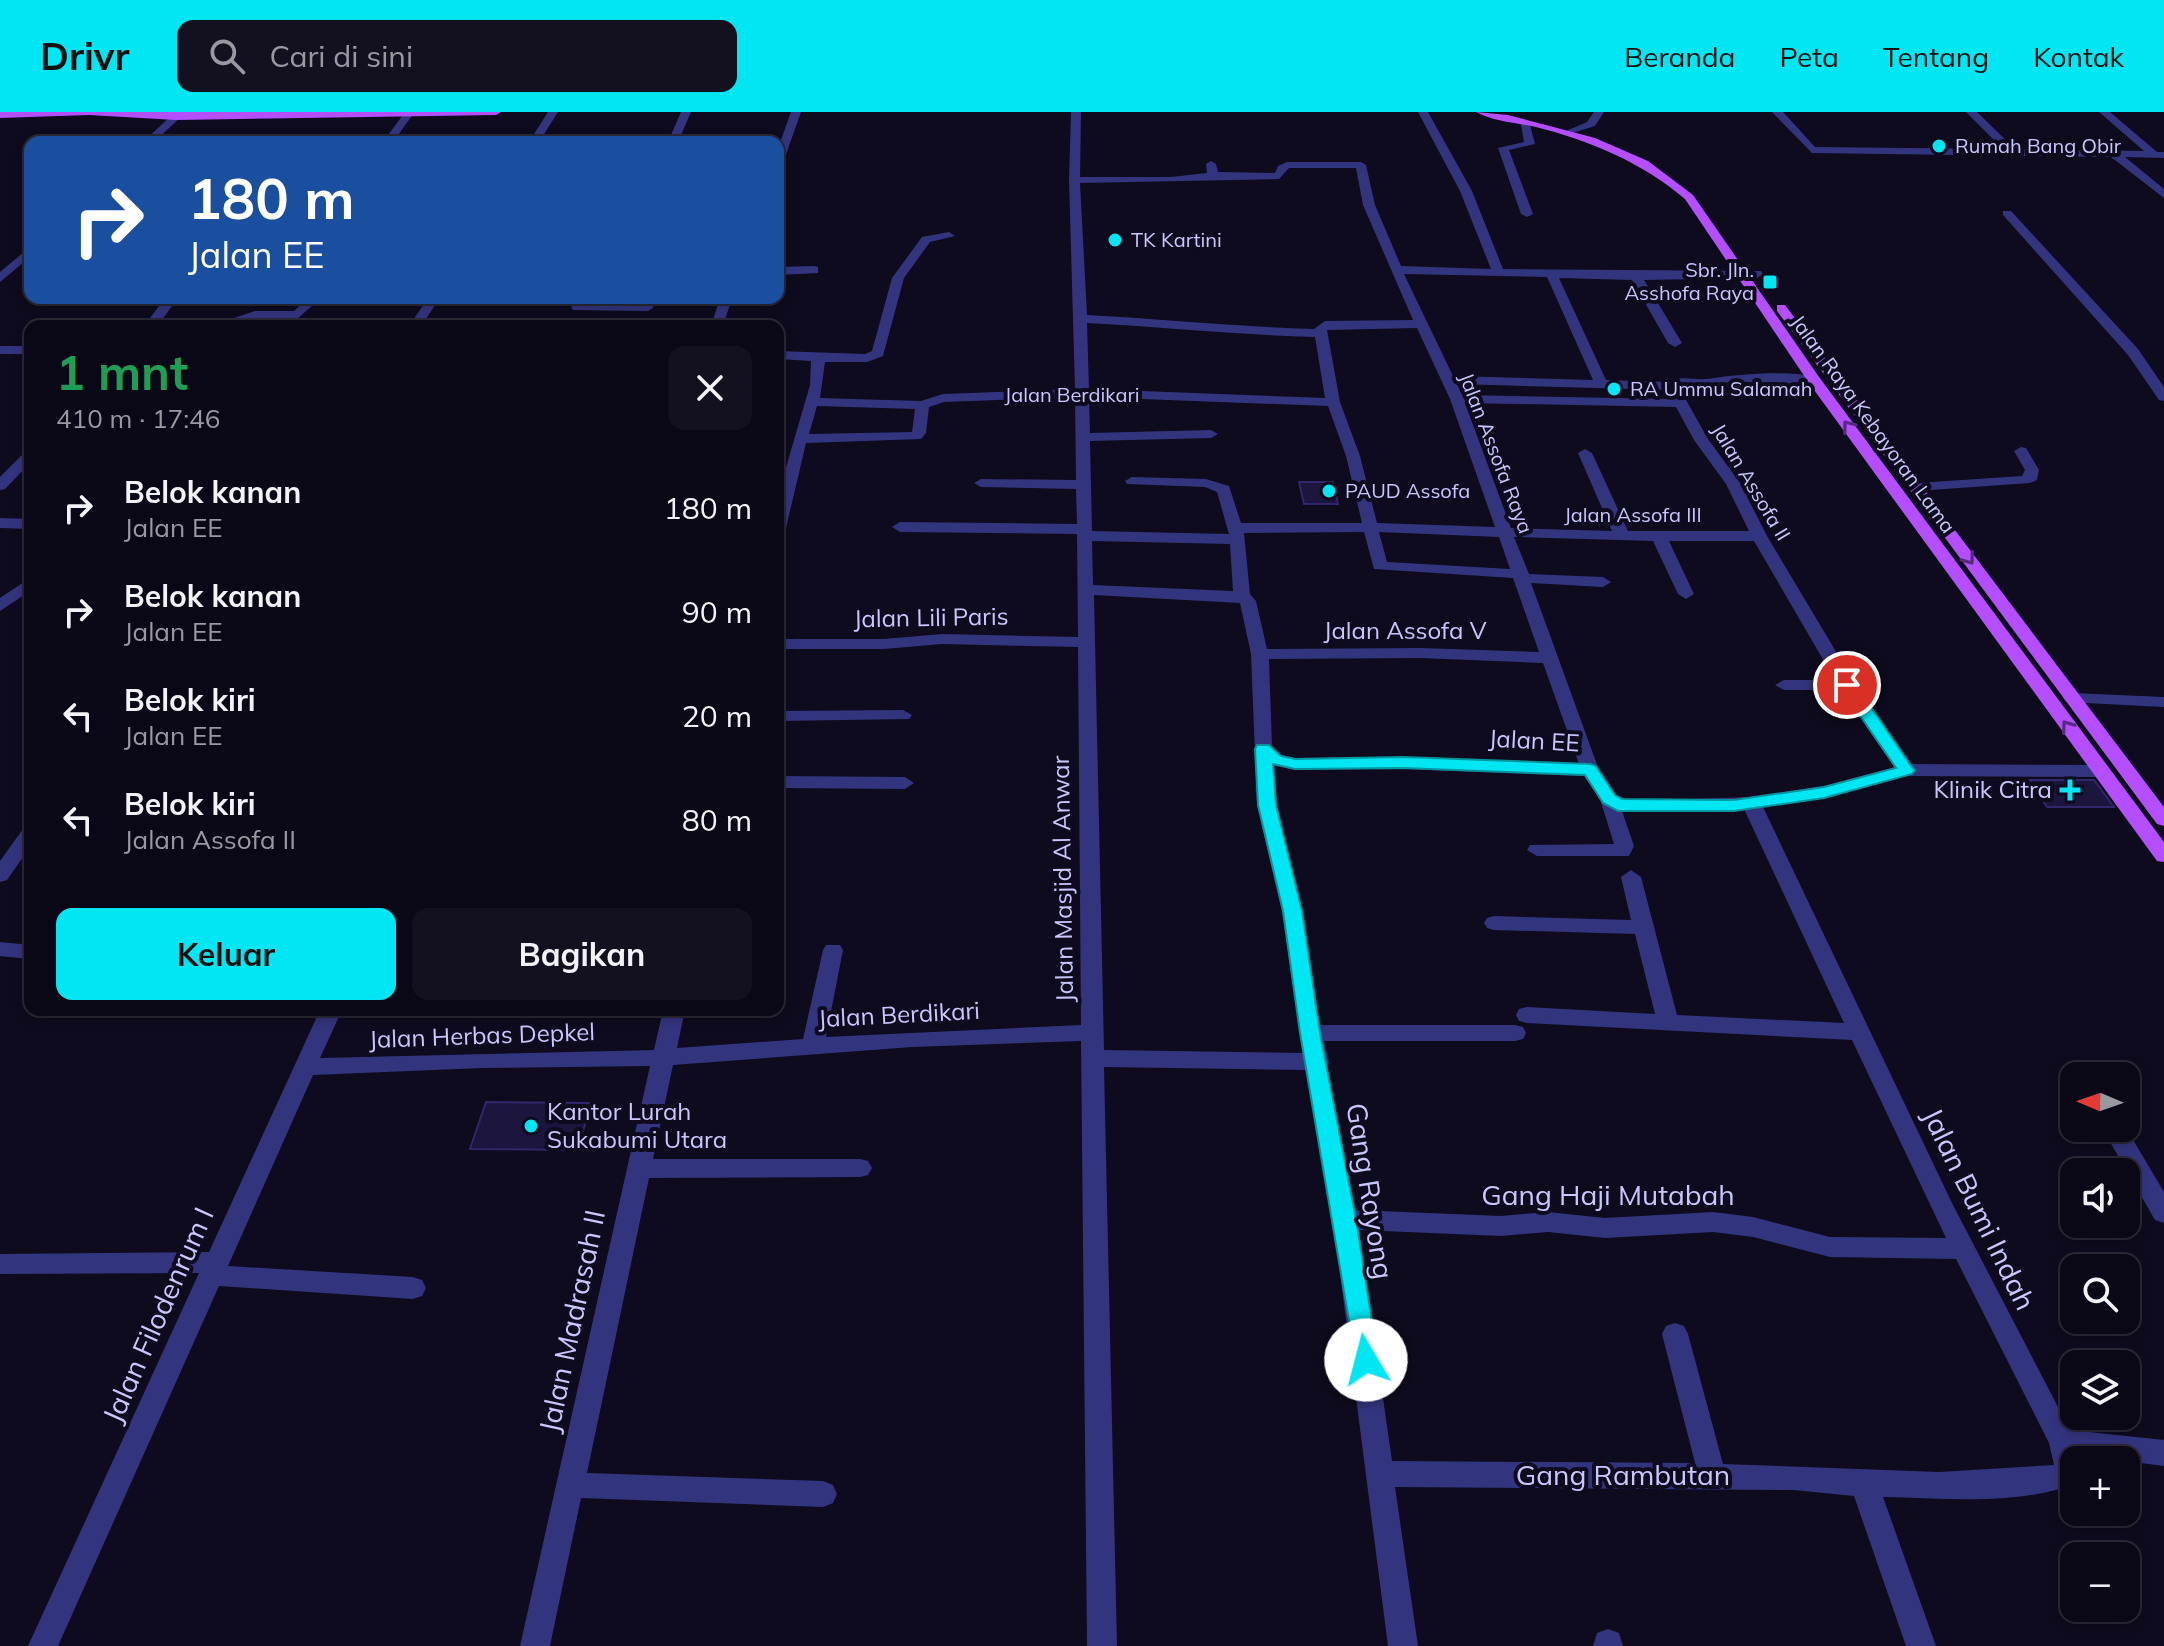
<!DOCTYPE html>
<html lang="id">
<head>
<meta charset="utf-8">
<style>
  :root { --surface:#0a0816; --page:#13111f; --text:#f1f3f6; --muted:#999aa1; --line:#2a2935; --accent:#00e6f2 }
  body { margin:0; font-family:Mulish,sans-serif; background:var(--page); color:var(--text); height:100vh; display:flex; flex-direction:column; font-size:30px; white-space:nowrap }
  * { box-sizing:border-box; margin:0 }
  p { font-size:26px; color:var(--muted) }
  .icon { flex:none; width:44px; height:44px; fill:none; stroke:currentColor; stroke-width:2; stroke-linecap:round; stroke-linejoin:round }
  .map { position:relative; flex:1; overflow:hidden }
  .side { position:absolute; left:24px; top:208px; width:760px; height:696px; display:flex; flex-direction:column; background:var(--surface); border-radius:16px; box-shadow:0 4px 12px #0003,0 0 0 2px var(--line) }
  .side>* { flex:none }
  .banner { position:absolute; left:24px; top:24px; width:760px; height:168px; border-radius:16px; box-shadow:0 4px 12px #0003,0 0 0 2px var(--line); background:#1a4fa0; color:#fff; overflow:hidden }
  .needle { width:52px; rotate:272deg }
  .controls { position:absolute; left:2060px; top:950px; display:grid; gap:16px }
  .controls a { display:grid; place-items:center; width:80px; height:80px; border-radius:16px; background:var(--surface); box-shadow:0 4px 12px #0003,0 0 0 2px var(--line); font-size:40px }
  .pin { position:absolute; display:grid; place-items:center; width:68px; height:68px; color:#fff; margin:-34px; border:4px solid #fff; border-radius:50%; box-shadow:0 2px 8px #0007 }
  .me { position:absolute; width:88px; margin:-44px; rotate:352deg; stroke-linejoin:round; filter:drop-shadow(0 0 6px #0008) }
  .turn { display:flex; align-items:center; gap:28px; height:168px; padding:0 32px; font-size:36px }
  .turn .icon { width:104px; height:104px; stroke-width:2.5 }
  .turn b { display:block; font-size:56px; line-height:68px }
  .round { display:grid; place-items:center; flex:none; width:84px; height:84px; border-radius:16px; background:var(--page) }
  .overview { display:flex; align-items:center; justify-content:space-between; height:136px; padding:0 32px }
  h1 { font-size:48px; font-weight:700; line-height:60px; color:#1e9e55 }
  .cta { display:flex; gap:16px; margin-top:auto; padding:16px 32px }
  .cta a { flex:1; height:92px; border-radius:16px; background:var(--accent); color:#111; font-size:32px; font-weight:700; line-height:92px; text-align:center }
  .cta a+a { background:var(--page); color:var(--text) }
  ul { padding:0; list-style:none }
  li { display:flex; align-items:center; gap:24px; height:104px; padding:0 32px }
  li div { flex:1 }
  li b { display:block; font-size:30px }
  li em { font-style:normal }
  header { display:flex; align-items:center; gap:48px; box-sizing:border-box; height:112px; padding:0 40px; background:var(--accent); color:#111 }
  header strong { font-size:38px }
  nav { display:flex; gap:44px; margin-inline-start:auto; font-size:28px }
  .search { width:560px; height:72px; background:var(--page); display:flex; align-items:center; gap:20px; box-sizing:border-box; padding:0 28px; border-radius:16px; color:var(--muted); font-size:30px }
  .map>svg:first-child { display:block }
</style>
</head>
<body>
<header>
<strong>Drivr</strong>
<div class="search"><svg class="icon" aria-label="search" viewBox="0 0 24 24"><circle cx="10" cy="10" r="6"/><path d="M15 15l6 6"/></svg>Cari di sini</div>
<nav><a>Beranda</a><a>Peta</a><a>Tentang</a><a>Kontak</a></nav>
</header>
<div class="map">
<svg width="2164" height="1534" viewBox="0 0 2164 1534">
  <rect width="100%" height="100%" fill="#0d0b1d"/>
  <!-- building -->
  <path fill="#1c163f" stroke="#31276c" stroke-width="2" d="M1299,370H1333L1338,392H1304Z
    M2030,668H2094L2114,695H2047Z
    M486,990L592,991L577,1038L470,1037Z"/>
  <g fill="none" stroke-linecap="round" stroke-linejoin="round">
    <!-- minor -->
    <path fill="#33347e" fill-rule="evenodd" d="M405,0L414,1L393,30H383Z
      M548,0H558L539,30H529Z
      M681,0H691L678,30H668Z
      M791,0H801L783,51L778,54V36Z
      M1071,0H1081L1080,65H1171L1207,61L1206,52L1211,49L1216,52L1218,60L1275,61L1278,54L1287,50H1361L1366,53L1375,93L1401,154L1491,157L1460,79L1418,0H1428L1472,79L1503,157L1761,159L1763,162L1757,166L1644,168L1682,231L1675,235L1668,231L1632,168L1559,166L1606,268L1669,270C1680,263 1694,268 1706,267C1742,262 1783,258 1819,265V271L1814,272L1730,270L1704,275H1680L1684,284L1682,287L1686,288L1708,327L1740,371L1767,424L1856,573L1911,652L2101,653L2110,659L2101,665L1906,664L1824,686L1763,695L1953,1093L2070,1318L2164,1328V1354L2079,1343L2080,1348H2074V1372C2016,1394 1944,1386 1883,1385L1936,1534H1906L1854,1384L1794,1378L1395,1375L1418,1534H1388L1333,1107L1306,958L1104,955L1117,1534H1087L1081,929L912,935L673,953L653,1047H860L868,1049L872,1056L868,1063L860,1065L649,1066L587,1361L823,1369L833,1373L837,1382L833,1391L823,1395L581,1386L550,1534H520L650,954L482,956L313,963L228,1154L413,1165L422,1168L426,1176L422,1184L413,1187L219,1174L58,1534H28L199,1161L0,1162V1142L209,1140L320,898H342L320,946L654,938L663,898H685L677,936L803,927L823,838L826,833H840L843,838L826,925L1081,913L1078,535L942,532L884,537H778V527H884L942,522L1078,525L1077,422L900,420L892,415L900,410L1077,412L1076,377L981,375L974,371L981,367L1076,368L1075,285L944,290L929,295L926,321L921,327L806,331L786,416L778,421V383L810,273L811,249L778,247V239L865,242L872,239L892,166L922,125L949,120L955,124L930,130L904,166L883,244L867,250H825L820,286L921,289L943,282L1075,277L1069,68ZM1289,56H1356L1363,93L1413,208L1325,209L1314,217C1238,215 1163,207 1087,203L1080,71L1279,67ZM1404,162L1547,165L1593,268L1453,264ZM1087,211C1164,215 1239,223 1315,225L1325,286L1089,277ZM1417,216L1450,287L1495,415L1377,411L1360,344L1340,290L1327,218ZM1457,272L1668,278L1672,287L1462,283ZM1089,285L1328,294L1346,344L1362,411H1241L1229,374L1206,367L1132,365L1125,369L1127,372L1205,375L1217,380L1229,422L1092,419L1090,329L1211,326L1218,322L1211,318L1090,321ZM1465,291L1676,295L1694,328L1726,372L1749,419H1628L1592,341L1585,337L1578,341L1612,419L1511,416ZM817,294L915,297L912,320L809,322ZM1364,420L1374,457L1513,466L1539,540L1420,536L1267,537L1256,489L1250,482L1244,421ZM1379,420L1499,425L1510,457L1387,450ZM1514,425L1653,429L1678,482L1686,487L1694,482L1669,429H1754L1835,568H1784L1775,573L1784,578H1842L1895,655L1824,674L1751,685L1632,689L1616,683L1599,658L1531,471L1603,475L1611,470L1603,465L1529,462ZM1092,429L1230,432L1233,479L1093,473ZM1094,483L1240,491L1251,542L1257,693L1282,799L1303,941L1104,938ZM1420,546L1543,551L1579,652L1403,645L1295,646L1281,643L1272,635L1269,547ZM1273,653L1295,658L1403,657L1584,664L1600,687L1614,732L1530,733L1527,738L1537,744H1629L1634,734L1622,699L1744,697L1844,911L1677,903L1641,765L1631,758L1621,765L1631,808L1494,804L1487,806L1484,811L1487,816L1494,818L1635,822L1655,902L1527,895L1519,897L1516,903L1519,909L1527,911L1852,928L1946,1126L1830,1125L1753,1105L1713,1100L1605,1106L1548,1100L1501,1104L1355,1098L1327,953L1329,950L1323,929H1515L1523,927L1526,921L1523,915L1515,913H1320L1302,799L1277,693ZM1359,1118L1501,1124L1548,1120L1605,1126L1713,1120L1753,1125L1830,1145L1956,1147L2049,1331L2054,1353L1939,1360L1723,1352L1688,1222L1684,1214L1675,1211L1666,1214L1662,1222L1695,1351L1392,1349Z
      M1594,0H1604L1595,14L1566,23V19L1587,10Z
      M1772,0H1783L1815,35L2003,37L1966,0H1977L2012,34L2019,37L2144,39L2099,0H2110L2157,40H2164V46L2125,45L2164,77V86L2111,45L1812,41Z
      M172,3L181,5L154,30H143Z
      M1520,7L1529,9L1535,32L1509,38L1533,102L1527,105L1521,102L1498,36L1524,30Z
      M2003,99H2011L2138,237L2164,275V289L2159,288L2128,243L2003,103Z
      M30,135V145L0,170V160Z
      M814,154L818,155V161L778,163V155Z
      M165,186H178L161,209L228,208L255,199H294L308,186H321L297,207H256L236,214H144Z
      M217,186H262C252,192 227,192 217,186Z
      M428,186H440L421,214H409Z
      M720,186H732L723,214H711Z
      M577,191H648L654,195L648,199L573,198L571,195Z
      M0,234H30V242H0Z
      M2021,335L2026,336L2039,358L2037,368L2030,371L1917,379L1910,375L1917,371L2022,364L2025,358L2014,339Z
      M30,339V351L5,377L0,378V365L25,340Z
      M0,406L30,407V417L0,416Z
      M30,466V479L0,499V486Z
      M2072,581L2164,585V595L2066,590L2063,586Z
      M903,598L912,603L909,607L778,609V599Z
      M778,664L905,665L914,671L905,677L778,676Z
      M30,715V735L7,768L0,770V749L23,717Z
      M0,830L30,833V847L0,844Z
      M2102,1016H2126L2164,1080V1111L2155,1108Z
      M1608,1517L1619,1521L1623,1534H1593L1597,1521Z"/>
    <!-- major -->
    <path fill="#b44eff" fill-rule="evenodd" d="M0,0H501L496,3L176,8L89,3L0,6Z
      M1476,0L1508,3L1595,26L1648,49L1693,83L1819,265L2164,730V750L2157,749L1809,271L1685,87C1641,50 1591,29 1536,15C1517,11 1492,9 1476,0Z
      M1777,193H1785L2164,695V714L2157,712L1777,199Z"/>
  </g>
  <!-- one-way arrows -->
  <defs><path id="oneway-chevron" d="M-2-3.5L2.5 0L-2 3.5" fill="none" stroke-width="1.6" stroke-linecap="round" stroke-linejoin="round" transform="scale(2)"/></defs>
  <g stroke="#582983">
    <use href="#oneway-chevron" transform="translate(1848 314) rotate(-127)"/>
    <use href="#oneway-chevron" transform="translate(1969 447) rotate(54)"/>
    <use href="#oneway-chevron" transform="translate(2067 614) rotate(-126)"/>
  </g>
  <!-- route -->
  <path fill="#00e6f2" stroke="#00969d" stroke-width="2" d="M1847,568L1853,569L1912,655L1915,658L1912,662L1824,686L1734,699H1618L1603,691L1585,663L1403,656L1295,657L1273,652L1276,693L1302,799L1320,921L1356,1107L1378,1248L1374,1256L1366,1259L1357,1256L1300,921L1283,799L1258,693L1255,637L1257,633H1269L1281,644L1295,647L1403,645L1590,652L1596,654L1615,683L1622,687L1734,688L1824,675L1896,656L1839,573Z"/>
  <!-- markers -->
  <g fill="#00e6f2" stroke="#0d0b1d" stroke-width="3">
    <circle cx="1939" cy="34" r="8"/>
    <circle cx="1115" cy="128" r="8"/>
    <rect x="1762" y="162" width="16" height="16" rx="4"/>
    <circle cx="1614" cy="277" r="8"/>
    <circle cx="1329" cy="379" r="8"/>
    <path d="M2066 666h8v8h8v8h-8v8h-8v-8h-8v-8h8z"/>
    <circle cx="531" cy="1014" r="8"/>
  </g>
  <g text-anchor="middle" stroke-width="8" stroke-linejoin="round" paint-order="stroke">
    <!-- far-poi labels -->
    <g font-size="20" fill="#cac7ff" stroke="#0d0b1d" text-anchor="start">
      <text x="1955" y="41">Rumah Bang Obir</text>
      <text x="1131" y="135">TK Kartini</text>
      <text x="1754" y="165" text-anchor="end">Sbr. Jln.<tspan x="1754" dy="23">Asshofa Raya</tspan></text>
      <text x="1630" y="284">RA Ummu Salamah</text>
      <text x="1345" y="386">PAUD Assofa</text>
    </g>
    <!-- far-street labels -->
    <g font-size="20" fill="#cac7ff" stroke="#0d0b1d">
      <text x="1072" y="290">Jalan Berdikari</text>
      <text transform="translate(1873 312) rotate(54)" y="7">Jalan Raya Kebayoran Lama</text>
      <text transform="translate(1496 341) rotate(69)" y="7">Jalan Assofa Raya</text>
      <text transform="translate(1751 370) rotate(59)" y="7">Jalan Assofa II</text>
      <text x="1633" y="410">Jalan Assofa III</text>
    </g>
    <!-- street labels -->
    <g font-size="24" fill="#cac7ff" stroke="#0d0b1d">
      <text transform="translate(931 506) rotate(-1)" y="8">Jalan Lili Paris</text>
      <text x="1405" y="527">Jalan Assofa V</text>
      <text transform="translate(1534 629) rotate(3)" y="8">Jalan EE</text>
      <text transform="translate(1063 767) rotate(-91)" y="8">Jalan Masjid Al Anwar</text>
      <text transform="translate(899 903) rotate(-3)" y="8">Jalan Berdikari</text>
      <text transform="translate(482 924) rotate(-2)" y="8">Jalan Herbas Depkel</text>
    </g>
    <!-- poi labels -->
    <g font-size="24" fill="#cac7ff" stroke="#0d0b1d" text-anchor="end">
      <text x="2052" y="686">Klinik Citra</text>
      <text x="547" y="1008" text-anchor="start">Kantor Lurah<tspan x="547" dy="28">Sukabumi Utara</tspan></text>
    </g>
    <!-- near-street labels -->
    <g font-size="28" fill="#cac7ff" stroke="#0d0b1d">
      <text transform="translate(1370 1079) rotate(81)" y="10">Gang Rayong</text>
      <text x="1608" y="1093">Gang Haji Mutabah</text>
      <text transform="translate(1979 1097) rotate(64)" y="10">Jalan Bumi Indah</text>
      <text transform="translate(158 1203) rotate(-66)" y="10">Jalan Filodenrum I</text>
      <text transform="translate(572 1209) rotate(-78)" y="10">Jalan Madrasah II</text>
      <text x="1623" y="1373">Gang Rambutan</text>
    </g>
  </g>
</svg>
<div class="controls">
<a><svg class="needle" viewBox="-14 -14 28 28"><path d="M0-13l5 13h-10z" fill="#e53935"/><path d="M0 13l5-13h-10z" fill="#999aa1"/></svg></a>
<a><svg class="icon" aria-label="sound" viewBox="0 0 24 24"><path d="M4 9h4l5-4v14l-5-4H4zM17 9q2 3 0 6"/></svg></a>
<a><svg class="icon" aria-label="search" viewBox="0 0 24 24"><circle cx="10" cy="10" r="6"/><path d="M15 15l6 6"/></svg></a>
<a><svg class="icon" aria-label="layers" viewBox="0 0 24 24"><path d="M12 4l9 5-9 5-9-5zM3 14l9 5 9-5"/></svg></a>
<a>+</a>
<a>−</a>
</div>
<div class="pin" style="left:1847px;top:573px;background:#d93025"><svg class="icon" aria-label="arrive" viewBox="0 0 24 24"><path d="M6 21V4h12l-3 4 3 4H6"/></svg></div>
<svg class="me" style="left:1366px;top:1248px" viewBox="-20 -20 40 40"><circle r="19" fill="#fff"/><path d="M0-13L10 11 0 6-10 11z" fill="#00e6f2"/></svg>
<div class="banner">
<div class="turn"><svg class="icon" aria-label="right" viewBox="0 0 24 24"><path d="M7 20v-9h11M14 6l5 5-5 5"/></svg><div><b>180 m</b>Jalan EE</div></div>
</div>
<section class="side">
<div class="overview"><div><h1>1 mnt</h1><p>410 m · 17:46</p></div><a class="round"><svg class="icon" aria-label="close" viewBox="0 0 24 24"><path d="M6 6l12 12M18 6L6 18"/></svg></a></div>
<ul>
<li><svg class="icon" aria-label="right" viewBox="0 0 24 24"><path d="M7 20v-9h11M14 6l5 5-5 5"/></svg><div><b>Belok kanan</b><p>Jalan EE</p></div><em>180 m</em></li>
<li><svg class="icon" aria-label="right" viewBox="0 0 24 24"><path d="M7 20v-9h11M14 6l5 5-5 5"/></svg><div><b>Belok kanan</b><p>Jalan EE</p></div><em>90 m</em></li>
<li><svg class="icon" aria-label="left" viewBox="0 0 24 24"><path d="M17 20v-9H6M10 6l-5 5 5 5"/></svg><div><b>Belok kiri</b><p>Jalan EE</p></div><em>20 m</em></li>
<li><svg class="icon" aria-label="left" viewBox="0 0 24 24"><path d="M17 20v-9H6M10 6l-5 5 5 5"/></svg><div><b>Belok kiri</b><p>Jalan Assofa II</p></div><em>80 m</em></li>
</ul>
<div class="cta"><a>Keluar</a><a>Bagikan</a></div>
</section>
</div>
</body>
</html>
